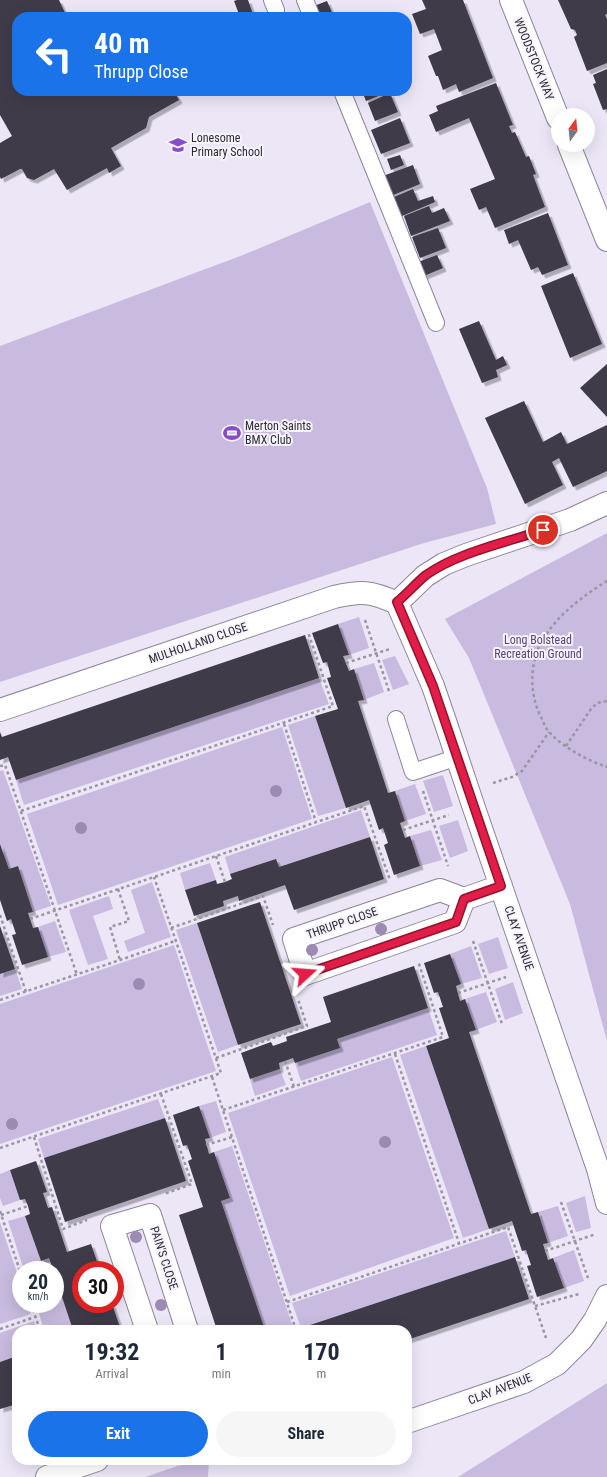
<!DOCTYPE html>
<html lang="en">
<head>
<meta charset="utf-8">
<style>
  :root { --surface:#fff; --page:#f6f6f7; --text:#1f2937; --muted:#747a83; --accent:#1a73e8 }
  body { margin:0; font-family:"Roboto Condensed",sans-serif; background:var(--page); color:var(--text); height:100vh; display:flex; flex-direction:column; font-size:15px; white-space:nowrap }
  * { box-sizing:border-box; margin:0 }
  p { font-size:13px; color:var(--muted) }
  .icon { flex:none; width:22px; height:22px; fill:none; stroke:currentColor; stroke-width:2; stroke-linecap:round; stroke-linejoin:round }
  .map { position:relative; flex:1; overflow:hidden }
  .drawer { position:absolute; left:12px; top:1325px; width:400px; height:140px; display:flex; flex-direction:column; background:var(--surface); border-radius:16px; box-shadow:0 4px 16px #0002 }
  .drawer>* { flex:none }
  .guide { position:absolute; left:12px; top:12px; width:400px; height:84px; border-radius:16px; box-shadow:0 4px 16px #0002; background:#1a73e8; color:#fff; overflow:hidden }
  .needle { width:26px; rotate:15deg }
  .fabs { position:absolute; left:551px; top:108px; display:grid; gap:8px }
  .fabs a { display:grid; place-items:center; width:44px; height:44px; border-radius:50%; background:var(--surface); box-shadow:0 4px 16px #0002; font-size:20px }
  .speed { position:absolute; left:12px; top:1261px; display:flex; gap:8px; font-size:20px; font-weight:700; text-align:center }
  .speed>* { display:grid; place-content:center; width:52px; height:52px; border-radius:50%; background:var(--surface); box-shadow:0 4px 16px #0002; line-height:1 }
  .speed small { font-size:10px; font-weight:400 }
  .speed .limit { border:6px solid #d22; background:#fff; color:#111 }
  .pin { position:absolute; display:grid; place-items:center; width:34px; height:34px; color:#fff; margin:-17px; border:2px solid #fff; border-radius:50%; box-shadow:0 1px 4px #0007 }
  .me { position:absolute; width:44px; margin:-22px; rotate:71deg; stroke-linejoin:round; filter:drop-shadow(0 0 3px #0008) }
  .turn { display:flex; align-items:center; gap:14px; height:84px; padding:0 16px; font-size:18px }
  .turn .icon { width:52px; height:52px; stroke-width:2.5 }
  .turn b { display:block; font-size:28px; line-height:34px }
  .eta { display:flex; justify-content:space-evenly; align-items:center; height:68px; text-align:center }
  .eta b { font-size:24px; font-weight:700; line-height:28px }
  .button { display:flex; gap:8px; margin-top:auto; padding:8px 16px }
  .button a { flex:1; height:46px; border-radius:24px; background:var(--accent); color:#fff; font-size:16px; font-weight:700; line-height:46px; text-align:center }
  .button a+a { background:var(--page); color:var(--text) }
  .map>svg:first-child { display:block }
</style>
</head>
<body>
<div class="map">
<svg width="607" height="1477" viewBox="0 0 607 1477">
  <defs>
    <filter id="shadow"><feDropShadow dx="3.5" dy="3.5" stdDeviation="0" flood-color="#0004"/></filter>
  </defs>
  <rect width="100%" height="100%" fill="#ece6f7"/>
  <!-- green -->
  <path fill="#c8bbdf" d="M370,202L487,488L496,524L424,543L0,682V346L243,255Z
    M607,533V1041L570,904L469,658L445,619Z
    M359,617L369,648L349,655L338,624Z
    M395,656L409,684L393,690L382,660Z
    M374,663L384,692L364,700L354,669Z
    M319,678L329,704L24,805L16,780Z
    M315,716L346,808L318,816L288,725Z
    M282,727L312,819L58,905L27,814Z
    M3,770L51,906L33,912L18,866L9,869L0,844V771Z
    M443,775L453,806L434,812L423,781Z
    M415,784L426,814L405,821L395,791Z
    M361,810L370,837L279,867L230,874L225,857Z
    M458,820L468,851L450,858L439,826Z
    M431,830L442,860L420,866L410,836Z
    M210,863L216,880L185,890L180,873Z
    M152,882L171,937L128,952L124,941L145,933L131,890Z
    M109,896L113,909L93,916L108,959L88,965L69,910Z
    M55,921L66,952L48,957L38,927Z
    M197,923L238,1045L218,1052L176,930Z
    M498,937L508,968L489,974L478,944Z
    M174,945L216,1071L0,1144V1004Z
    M471,946L482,978L461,984L450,954Z
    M15,969L22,989L0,996V974Z
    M513,982L523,1013L505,1020L495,989Z
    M486,992L497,1022L476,1030L465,999Z
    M428,1008L437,1035L301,1081L295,1063L340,1048L337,1039Z
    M426,1046L489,1229L463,1238L400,1055Z
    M392,1057L454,1238L290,1296L228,1113Z
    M280,1069L286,1085L255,1096L250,1079Z
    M158,1099L165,1118L44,1158L38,1139Z
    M216,1101L226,1132L210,1138L199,1106Z
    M232,1146L294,1330H265L221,1201L230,1198L214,1152Z
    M10,1170L20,1200L3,1206L0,1198V1174Z
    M585,1196L591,1228L576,1232L566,1203Z
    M558,1206L568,1236L548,1243L538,1212Z
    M25,1216L41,1261L49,1258L53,1270H24L8,1221Z
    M0,1222L21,1285V1304H27L31,1314L0,1324Z
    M506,1231L515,1257L301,1328L292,1303Z
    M574,1250L584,1281L564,1288L553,1258Z
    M55,1276L73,1330H44L36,1304H55Z
    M34,1321L37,1330H17V1356L0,1362V1333Z
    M607,1383V1477H458Z
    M195,1460H209L208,1477H145Z"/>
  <!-- building -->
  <path fill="#3f3a48" filter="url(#shadow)" d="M0,0H59L67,17H17V91H174L179,100L149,117L146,128L111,148L121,166L109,173L107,168L67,190L54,169L34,180L27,178L22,169H20L1,179L0,177V143L12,136L0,115Z
    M237,0H248L254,17H240L234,1Z
    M422,0H463L493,78L459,92L456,84L443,90L438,76H436L428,56L442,50L434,29L420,34L412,14L426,9Z
    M558,0H607V14L605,15L607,19V63L587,71L574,37L577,35L575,30L571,29Z
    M327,1L334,17H319L314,6Z
    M607,69V109L603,110L593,84L596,83L593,75Z
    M496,83L513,125L509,126L512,133L515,132L526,157L529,156L536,174L533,175L545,207L495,228L486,207L479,210L470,189L495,179L469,118L436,132L429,115L438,111L436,106Z
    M362,91H391L366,101Z
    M390,93L398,112L375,121L368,103Z
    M400,118L410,143L381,154L371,130Z
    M400,155L404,165L391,170L387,159Z
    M413,165L420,184L391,196L383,176Z
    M413,189L418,201L433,196L435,202L402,216L394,197Z
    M429,206L432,213L444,208L450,221L411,236L404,216Z
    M548,213L568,265L542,275L538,267L531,270L518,240L509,244L504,230Z
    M438,228L446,248L420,258L412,237Z
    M437,255L443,268L424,276L418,262Z
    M573,273L602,344L570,358L541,286Z
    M479,321L496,360L503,356L507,365L496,370L498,377L482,383L459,329Z
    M607,364V417L580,388Z
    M524,401L543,442L561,432L567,444L607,425V471L573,487L559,458L552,462L563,485L525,504L485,418Z
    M338,624L349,655L343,656L349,671L354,669L364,700L358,701L388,793L395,791L405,821L400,823L405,838L410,836L420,866L394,875L384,845L388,843L383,828L379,830L369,800L346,808L315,716L338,709L327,678L331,677L327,662L323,663L312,633Z
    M305,635L319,678L16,780L8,757L0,760V732L2,737Z
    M370,837L384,879L294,910L285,885L239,901L238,896L223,901L224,906L194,916L185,890L216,880L217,884L225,882L232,879L230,874L276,859L279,867Z
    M0,844L9,869L18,866L33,912L28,913L33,928L38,927L48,957L22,965L12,935L16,934L11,919L7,921L0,900Z
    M260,902L301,1024L238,1045L197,923Z
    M0,926L15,969L0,974Z
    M450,954L461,984L456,986L460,1001L465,999L476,1030L469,1032L531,1214L538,1212L548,1243L543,1244L548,1260L553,1258L564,1288L537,1297L527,1266L531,1265L526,1250L522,1251L512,1221L489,1229L426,1046L449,1038L439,1008L443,1007L438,992L434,993L424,963Z
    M414,966L428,1008L337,1039L340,1048L295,1063L293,1058L279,1063L280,1069L250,1079L241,1053L271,1042L273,1046L287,1041L286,1037L331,1022L323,997Z
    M199,1106L210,1138L205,1139L209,1154L214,1152L230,1198L221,1201L265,1330H217L179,1215L203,1207L188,1161L192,1159L187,1145L183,1146L173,1115Z
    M165,1118L186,1181L65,1222L44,1158Z
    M36,1161L47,1192L43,1193L48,1208L52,1207L67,1252L91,1244L100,1270H81V1304H112L121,1330H73L55,1276V1270H53L49,1258L41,1261L25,1216L30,1214L28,1206L25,1199L20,1200L10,1170Z
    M515,1257L529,1299L407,1340V1330H302L301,1328Z
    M17,1356V1404L0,1409V1362Z"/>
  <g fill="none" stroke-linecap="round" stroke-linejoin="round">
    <!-- lane casing -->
    <g stroke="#8b8696" stroke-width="18">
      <path id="lane" d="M272,0L276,10
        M305,0L312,17
        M342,91L436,323
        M396,719L413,772L458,757"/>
    </g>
    <!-- street casing -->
    <g stroke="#8b8696" stroke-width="24">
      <path id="street" d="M511,0L558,118
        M569,145L607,240
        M607,503L570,520L466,555L444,564L425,576L397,603L433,686L446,724L474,808L598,1169L607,1203
        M0,710L334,597C362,591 370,591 397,603
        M464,899L455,922L305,974L294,939L440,890L464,899L501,886
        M147,1330L112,1226L150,1215L187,1330
        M407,1422L524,1382L557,1364L581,1340L595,1320L607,1296
        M47,1477L97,1460"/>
    </g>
    <!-- path -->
    <path stroke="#9a95a2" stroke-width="2.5" stroke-dasharray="3 3" stroke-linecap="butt" d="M607,581C583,596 557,615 542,641C529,665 529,695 542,719C544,724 546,729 550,733C564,748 587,760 607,767
      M365,620L390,694
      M346,663L390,649
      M284,724L316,822
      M566,746L591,709L597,703L607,701
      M0,766L5,765L77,975
      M493,783L512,777L522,771L549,732
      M423,791L448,866
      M21,811L333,706L308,632
      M403,830L449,815
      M216,856L225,882
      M118,889L129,921L110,927L120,960
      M0,915L26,992
      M30,919L364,806L390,880
      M171,928L263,896L273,925
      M473,941L502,1024
      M458,993L506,977
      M0,1000L120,960L175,941
      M395,1054L459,1243
      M216,1058L307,1026L298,999
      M285,1061L294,1087
      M212,1077L296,1330
      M161,1094L192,1184L164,1194
      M223,1110L443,1037L418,961
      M34,1137L63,1229L87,1220
      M206,1145L232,1137
      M0,1148L221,1073L154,877
      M561,1202L588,1278
      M0,1211L21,1274
      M1,1215L28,1206
      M545,1251L596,1234
      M287,1302L508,1227L546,1338
      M31,1304L40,1330
      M535,1306L579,1294
      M0,1329L35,1317"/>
    <!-- lane -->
    <use href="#lane" stroke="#fff" stroke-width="16"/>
    <!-- street -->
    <use href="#street" stroke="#fff" stroke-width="22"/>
  </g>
  <!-- trees -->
  <g fill="#9b8bb2">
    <circle cx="276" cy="791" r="6"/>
    <circle cx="81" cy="828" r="6"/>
    <circle cx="381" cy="929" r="6"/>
    <circle cx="312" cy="950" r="6"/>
    <circle cx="139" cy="984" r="6"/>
    <circle cx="12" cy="1124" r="6"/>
    <circle cx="385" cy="1142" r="6"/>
    <circle cx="136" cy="1237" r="6"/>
    <circle cx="161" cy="1305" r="6"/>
  </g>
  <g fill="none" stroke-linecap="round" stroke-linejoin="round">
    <!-- route casing -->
    <g stroke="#92132f" stroke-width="10">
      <path id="route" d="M305,974L456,922L464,899L501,886L433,686L397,602C407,594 416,583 426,575C459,552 505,543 543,530"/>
    </g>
    <!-- route -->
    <use href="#route" stroke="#e11d48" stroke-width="7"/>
  </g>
  <!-- icons -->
  <defs>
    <g id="school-bare" transform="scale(1.38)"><path d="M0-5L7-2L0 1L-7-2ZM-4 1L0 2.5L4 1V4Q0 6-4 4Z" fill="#854fc7" stroke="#f8f4ff" stroke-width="2.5" paint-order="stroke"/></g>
    <g id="stadium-bare" transform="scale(1.38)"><path d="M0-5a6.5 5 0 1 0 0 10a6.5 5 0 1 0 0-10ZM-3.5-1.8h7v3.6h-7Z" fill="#854fc7" stroke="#f8f4ff" stroke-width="2.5" paint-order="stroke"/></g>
  </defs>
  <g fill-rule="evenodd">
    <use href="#school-bare" x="178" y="145"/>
    <use href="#stadium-bare" x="232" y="433"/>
  </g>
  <g text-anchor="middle" stroke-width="4" stroke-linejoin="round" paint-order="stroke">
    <!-- street labels -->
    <g font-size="12" fill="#2c2930" stroke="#f8f4ff">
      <text transform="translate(534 59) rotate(68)" y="4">WOODSTOCK WAY</text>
      <text transform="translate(198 643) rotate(-19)" y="4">MULHOLLAND CLOSE</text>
      <text transform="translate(342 923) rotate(-19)" y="4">THRUPP CLOSE</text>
      <text transform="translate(519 938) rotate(71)" y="4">CLAY AVENUE</text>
      <text transform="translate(164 1258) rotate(72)" y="4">PAIN'S CLOSE</text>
      <text transform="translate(500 1389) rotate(-21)" y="4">CLAY AVENUE</text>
    </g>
    <!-- poi labels -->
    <g font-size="12" fill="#2c2930" stroke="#f8f4ff" text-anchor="start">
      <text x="191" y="142">Lonesome<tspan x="191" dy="14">Primary School</tspan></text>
      <text x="245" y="430">Merton Saints<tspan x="245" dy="14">BMX Club</tspan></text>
    </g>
    <!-- park labels -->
    <g font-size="12" fill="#584179" stroke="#f8f4ff">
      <text x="538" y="644">Long Bolstead<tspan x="538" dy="14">Recreation Ground</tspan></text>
    </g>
  </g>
</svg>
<div class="fabs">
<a><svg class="needle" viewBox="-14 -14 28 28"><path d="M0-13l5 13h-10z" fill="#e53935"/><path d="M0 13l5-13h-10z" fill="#747a83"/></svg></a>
</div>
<div class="speed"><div>20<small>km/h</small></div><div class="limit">30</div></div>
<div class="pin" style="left:543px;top:530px;background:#d93025"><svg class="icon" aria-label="arrive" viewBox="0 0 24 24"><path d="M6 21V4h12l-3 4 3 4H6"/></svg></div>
<svg class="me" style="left:305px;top:974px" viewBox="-20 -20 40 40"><path d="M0-17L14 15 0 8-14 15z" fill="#e11d48" stroke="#fff" stroke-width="4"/></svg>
<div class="guide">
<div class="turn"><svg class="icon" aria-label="left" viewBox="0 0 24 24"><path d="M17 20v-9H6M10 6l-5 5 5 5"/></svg><div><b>40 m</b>Thrupp Close</div></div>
</div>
<section class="drawer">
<div class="eta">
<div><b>19:32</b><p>Arrival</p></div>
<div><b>1</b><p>min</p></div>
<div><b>170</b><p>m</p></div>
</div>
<div class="button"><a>Exit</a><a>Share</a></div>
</section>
</div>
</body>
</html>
